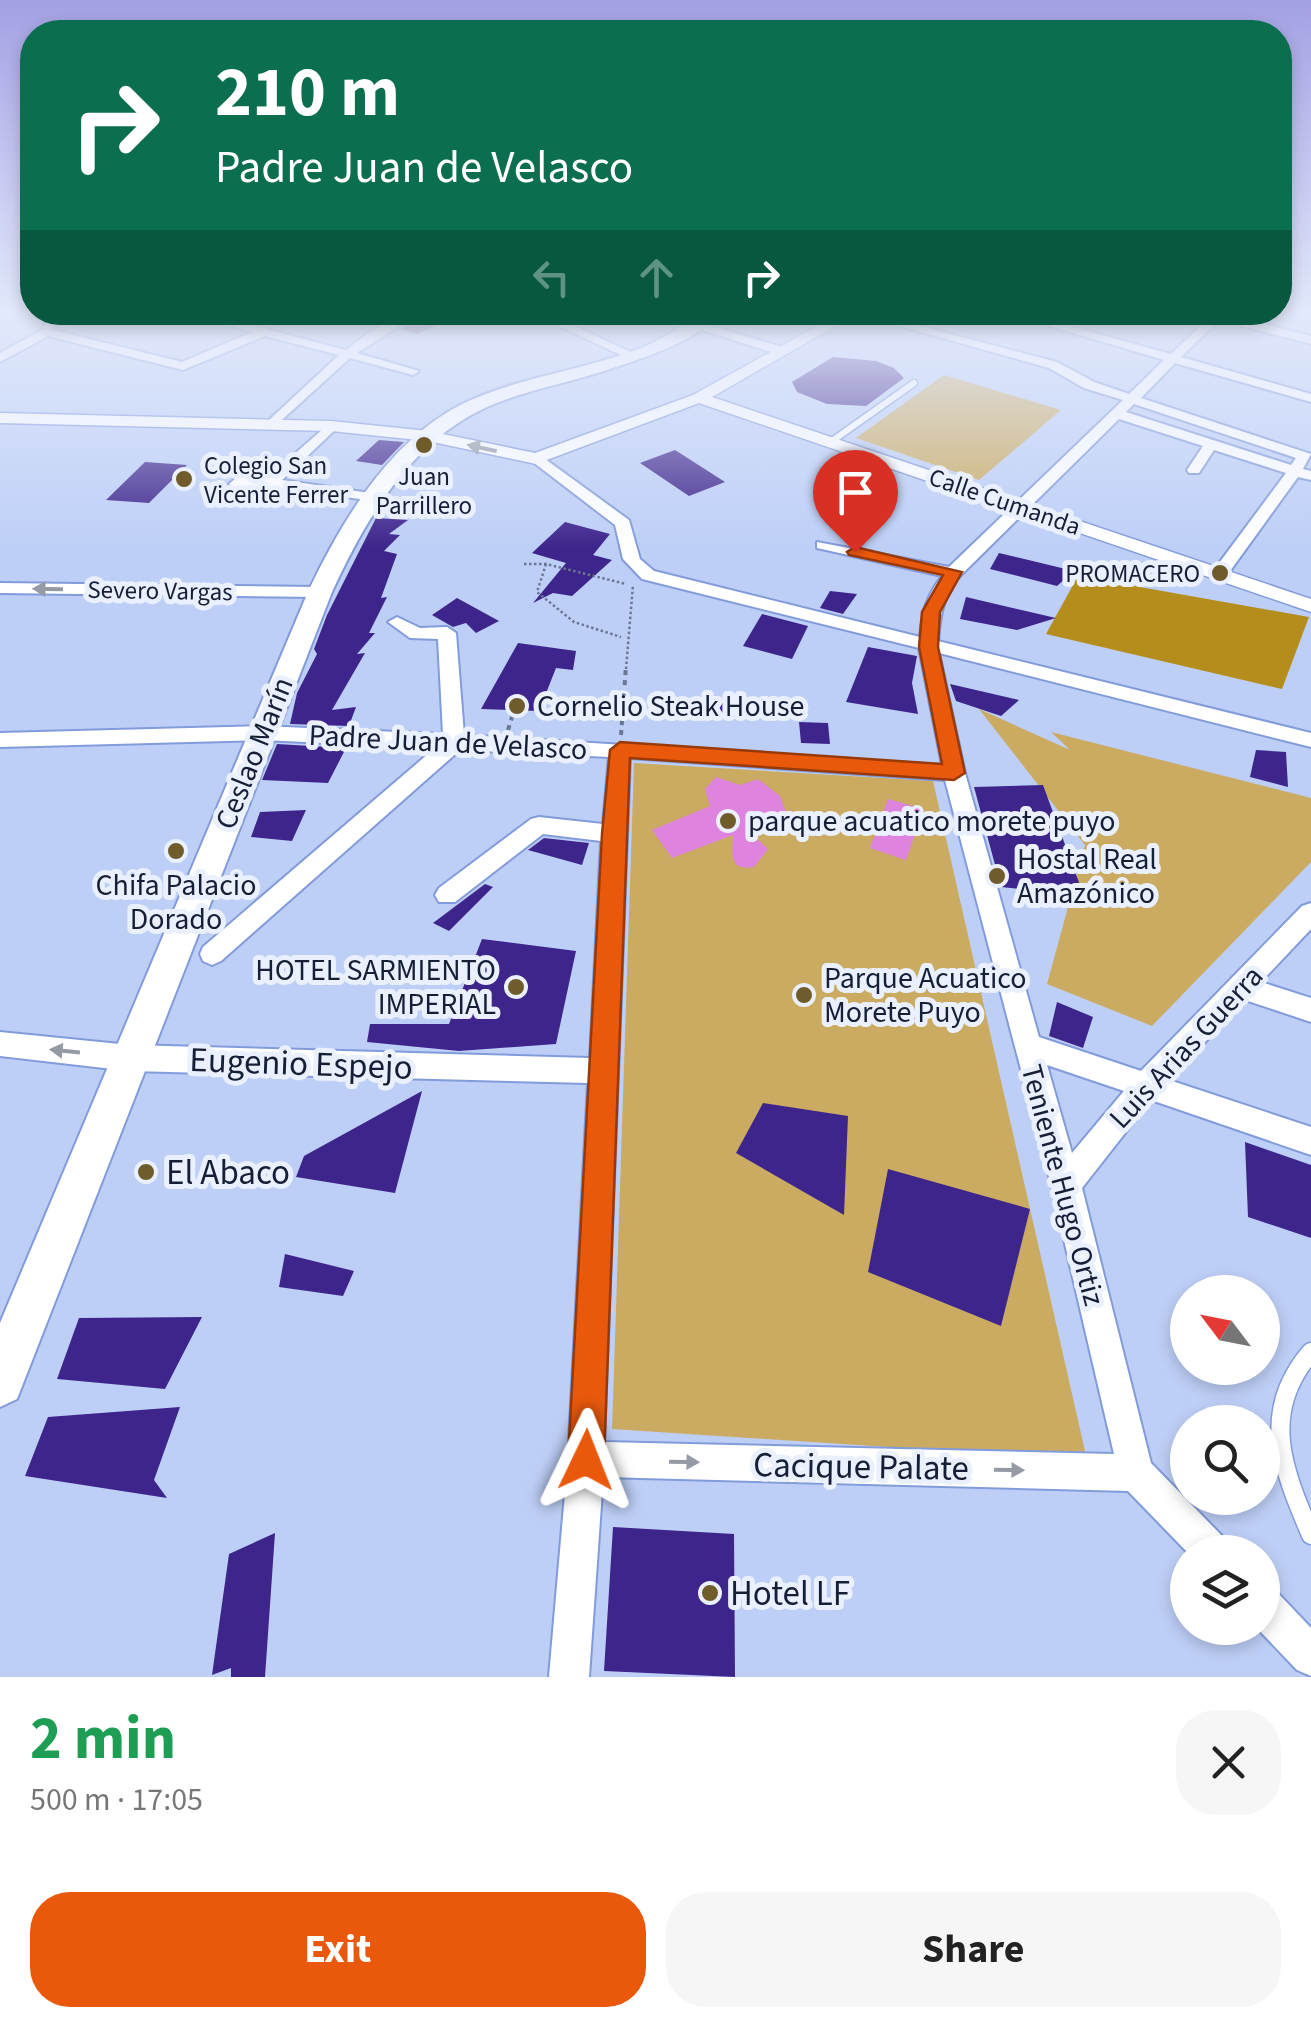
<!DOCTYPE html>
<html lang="en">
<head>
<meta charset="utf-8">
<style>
  :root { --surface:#fff; --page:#f6f6f6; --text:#222; --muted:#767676; --accent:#ea580c }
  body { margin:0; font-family:"Source Sans 3",sans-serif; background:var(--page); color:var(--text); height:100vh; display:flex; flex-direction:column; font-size:38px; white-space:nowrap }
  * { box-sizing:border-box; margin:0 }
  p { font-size:32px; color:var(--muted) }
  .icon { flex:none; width:55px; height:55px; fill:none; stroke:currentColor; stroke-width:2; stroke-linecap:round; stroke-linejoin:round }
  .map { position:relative; height:1677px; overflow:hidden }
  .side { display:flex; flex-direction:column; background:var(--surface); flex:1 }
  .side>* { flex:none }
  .top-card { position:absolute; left:20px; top:20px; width:1272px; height:305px; border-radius:40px; box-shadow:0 5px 15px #0003; background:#0b6e4f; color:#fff; overflow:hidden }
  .needle { width:65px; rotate:302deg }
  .fabs { position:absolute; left:1170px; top:1275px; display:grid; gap:20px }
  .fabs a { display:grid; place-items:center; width:110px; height:110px; border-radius:50%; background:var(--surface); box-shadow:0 5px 15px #0003; font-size:50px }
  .pin { position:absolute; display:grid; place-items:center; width:85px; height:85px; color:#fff; margin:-102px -42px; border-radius:50% 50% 50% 0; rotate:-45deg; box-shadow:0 0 10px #0007 }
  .pin .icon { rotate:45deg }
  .me { position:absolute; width:110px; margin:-55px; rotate:2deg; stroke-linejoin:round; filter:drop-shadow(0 0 8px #0008) }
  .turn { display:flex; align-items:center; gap:35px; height:210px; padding:0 30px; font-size:45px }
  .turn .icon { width:130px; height:130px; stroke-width:2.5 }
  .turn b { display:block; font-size:70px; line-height:85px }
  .lanes { display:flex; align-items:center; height:95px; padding:0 30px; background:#0003; justify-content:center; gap:50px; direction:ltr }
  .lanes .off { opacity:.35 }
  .round { display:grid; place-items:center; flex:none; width:105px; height:105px; border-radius:40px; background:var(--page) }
  .headline { display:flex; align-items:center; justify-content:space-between; height:170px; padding:0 30px }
  h1 { font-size:60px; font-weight:700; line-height:75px; color:#1e9e55 }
  .button { display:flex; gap:20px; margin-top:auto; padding:20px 30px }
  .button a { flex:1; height:115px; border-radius:40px; background:var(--accent); color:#fff; font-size:40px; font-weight:700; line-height:115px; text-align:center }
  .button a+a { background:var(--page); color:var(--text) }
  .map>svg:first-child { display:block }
</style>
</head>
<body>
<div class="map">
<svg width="1311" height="1677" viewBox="0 0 1311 1677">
  <rect width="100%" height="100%" fill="#becff7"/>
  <!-- green -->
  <path fill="#cbab62" d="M944,375L1061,410L979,480L856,438Z
    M979,709L1070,750L1051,732L1311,798V862L1152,1026L1047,984L1085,845Z
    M634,763L933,781L1087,1460L612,1429Z"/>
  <!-- forest -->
  <path fill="#b58d1d" d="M1078,576L1309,617L1282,689L1046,634Z"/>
  <!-- water -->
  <path fill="#de83de" d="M716,777L740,785L758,779L780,796L788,817L774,824L776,832L753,835L768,849L754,867C727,872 733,851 733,835L672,858L652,830L710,806L705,789Z
    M888,799L924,809L906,860L870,848Z"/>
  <!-- building -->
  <path fill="#3e258c" d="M421,314H460L417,334L401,329Z
    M833,357L876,361L894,368L904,378L866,406L827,404L797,392L792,382Z
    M379,440L404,442L382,465L356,461Z
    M675,450L725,482L689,496L640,463Z
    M145,462L187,465L149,503L106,500Z
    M376,518L408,520L389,534L400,535L384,551L397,554L381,598L387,597L369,633H375L357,654L365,653L332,710L356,707L349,726L290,724L297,693L317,654L314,649L327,615Z
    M565,522L610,534L593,555L612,560L572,596L553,593L533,603L566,563L532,553Z
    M999,553L1074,571L1057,586L990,569Z
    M830,591L857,594L843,614L820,608Z
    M966,597L1056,618L1017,630L960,619Z
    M457,598L499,621L476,633L466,623L453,627L432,615Z
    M762,614L808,626L792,659L743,646Z
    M518,643L576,651L573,670L556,668L539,711L481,709Z
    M868,647L917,656L912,683L918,714L846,702Z
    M950,684L1019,700L1001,716L956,701Z
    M727,695L757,703L744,720L718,711Z
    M799,722L828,723L830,744L801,743Z
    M277,744L346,748L328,783L262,780Z
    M1256,750L1286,752L1288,787L1250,777Z
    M1043,785L1084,896L1001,887L974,787Z
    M306,810L292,841L251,837L260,812Z
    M544,838L589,843L582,865L528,850Z
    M485,884L493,887L449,931L433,923Z
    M482,939L576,951L556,1044L459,1051L367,1042L370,1024H449Z
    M1057,1002L1093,1017L1083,1048L1049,1036Z
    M422,1091L395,1193L296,1177L304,1156Z
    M763,1103L848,1116L844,1215L736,1153Z
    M1245,1142L1311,1165V1238L1248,1217Z
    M888,1169L1030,1209L1001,1326L868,1272Z
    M285,1254L354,1271L343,1296L279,1287Z
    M202,1317L165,1389L57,1379L79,1318Z
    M180,1407L154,1480L167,1498L25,1476L48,1417Z
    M613,1527L734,1534L735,1677L604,1671Z
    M275,1533L265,1677H231V1668L212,1675L229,1554Z"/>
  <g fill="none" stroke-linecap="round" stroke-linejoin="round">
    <!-- service-far1 casing -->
    <g stroke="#829bdb" stroke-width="9">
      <path id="service-far1" d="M832,441L914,383"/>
    </g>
    <!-- service casing -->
    <g stroke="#829bdb" stroke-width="21">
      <path id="service" d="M1311,1352C1259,1412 1283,1470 1311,1535"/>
    </g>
    <!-- minor casing -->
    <g stroke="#829bdb" stroke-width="4">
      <path id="minor" d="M52,314H63L53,330L182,362L252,332L191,314H208L346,350C367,334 392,314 418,314L357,353L419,371L413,375L350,358L274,427L269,426V420L339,355L265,336L183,370L48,336L0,362V353L42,330Z
        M534,314H549L641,357L631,360Z
        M857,314H874L1057,362L1094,382L1129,394L1164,360L1009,314H1026L1171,354L1209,318L1203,314H1224L1311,336V344L1219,320L1181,357L1311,394V402L1175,363L1141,398L1311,454L1303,469L1311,471V480L1298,477L1225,578L1219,579L1211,574L1286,473L1214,450L1199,473H1189L1187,470L1203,446L1119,419L959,577C943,597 940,615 938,641L1311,733V747L939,653L965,773L1039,1037L1141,1071L1302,906L1311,903V929L1261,982L1311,998V1022L1245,1000L1169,1080L1311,1127V1155L1151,1100L1082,1188L1151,1463L1225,1539L1231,1552L1188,1553L1128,1491L603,1477L589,1677H549L568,1459L588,1083L130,1071L0,1056V1032L130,1045L590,1058L601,841L543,834L455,902H439L435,895L439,888L531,819L539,817L603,824L609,757L460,750L221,961L212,965L203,961L200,954L203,947L435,748L262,740L0,747V733L262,726L443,734L438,639L410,638L388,622L397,617L420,628L447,627L456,633L464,735L942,765L919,648L642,579L623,559L615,525L529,459L541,456L629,520L640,559L654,571L920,637C922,612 927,595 942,576L817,548V542L949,567L1123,400L1084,388L1049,368ZM1134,404L1296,458L1291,465L1126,412ZM630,758L945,780L1051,1184L1114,1454L604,1442ZM1047,1065L1124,1091L1072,1153Z
        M694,321L782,347L784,350L774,353L690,326Z
        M331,422L336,423V429L282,480L370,493L378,498L375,501L262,486L237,489L229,484L243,472H259L267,478Z
        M0,583L320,587L329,592L320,597L0,593Z
        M1262,1586L1276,1591L1311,1628V1676L1297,1670L1257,1628H1262Z"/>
    </g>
    <!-- tertiary casing -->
    <g stroke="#829bdb" stroke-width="3">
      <path id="tertiary" d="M839,314H856L712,397L1311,599V612L699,403L536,464L428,441L331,431L0,423V413L331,421L428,431L535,453L693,395Z"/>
    </g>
    <!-- secondary casing -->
    <g stroke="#829bdb" stroke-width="4">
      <path id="secondary" d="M701,314H720C690,344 644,358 604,371C566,383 523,391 487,407C411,441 365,520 332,592L17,1399L0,1407V1323L308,592C343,518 394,433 473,399C527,376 587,369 641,348C662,340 682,325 701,314Z"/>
    </g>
    <!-- path-far1 -->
    <path stroke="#697696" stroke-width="2.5" stroke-dasharray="2.5 2.5" stroke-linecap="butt" d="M524,564H546L626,584
      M546,564L537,592L574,622L621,637
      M626,669L633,585"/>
    <!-- path -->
    <path stroke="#697696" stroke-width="4" stroke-dasharray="5 5" stroke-linecap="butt" d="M508,730L513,714
      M621,735L626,666"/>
    <!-- service-far1 -->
    <use href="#service-far1" stroke="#fff" stroke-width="6"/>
    <!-- service -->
    <use href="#service" stroke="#fff" stroke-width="18"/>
    <!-- minor -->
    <use href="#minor" fill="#fff" fill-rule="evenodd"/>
    <!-- tertiary -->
    <use href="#tertiary" fill="#fff" fill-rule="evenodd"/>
    <!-- secondary -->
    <use href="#secondary" fill="#fff" fill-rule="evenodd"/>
  </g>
  <!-- one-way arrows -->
  <defs><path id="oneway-solid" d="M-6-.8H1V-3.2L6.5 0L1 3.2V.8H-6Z" transform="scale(2.5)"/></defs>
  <g fill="#969aa5">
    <use href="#oneway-solid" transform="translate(482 448) rotate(-168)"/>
    <use href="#oneway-solid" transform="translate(48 589) rotate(-179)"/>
    <use href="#oneway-solid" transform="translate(65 1051) rotate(-174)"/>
    <use href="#oneway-solid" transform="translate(684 1462) rotate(1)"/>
    <use href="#oneway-solid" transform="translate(1009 1470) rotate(1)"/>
  </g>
  <!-- sky -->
  <linearGradient id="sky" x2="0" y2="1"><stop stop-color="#a4a0e4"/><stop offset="0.57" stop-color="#e2e9fb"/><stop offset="1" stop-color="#e2e9fb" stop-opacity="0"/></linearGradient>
  <rect width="1311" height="548" fill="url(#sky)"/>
  <!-- route -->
  <path fill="#ea580c" stroke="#983908" stroke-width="2.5" d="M855,547L962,572L940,612L938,647L965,773L954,780L630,758L604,1460L599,1472L586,1477L574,1472L568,1460L602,834L610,750L620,742L942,764L919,647L922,612L943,575L849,555L847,552Z"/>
  <!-- markers -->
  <g fill="#705b2a" stroke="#eaf0fe" stroke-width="4">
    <circle cx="424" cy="445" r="10"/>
    <circle cx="184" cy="479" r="10"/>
    <circle cx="1220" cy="573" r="10"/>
    <circle cx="517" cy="706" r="10"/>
    <circle cx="728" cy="821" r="10"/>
    <circle cx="176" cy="851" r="10"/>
    <circle cx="997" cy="876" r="10"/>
    <circle cx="516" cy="987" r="10"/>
    <circle cx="804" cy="995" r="10"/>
    <circle cx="146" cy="1172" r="10"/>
    <circle cx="710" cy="1593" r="10"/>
  </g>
  <g text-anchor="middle" stroke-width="10" stroke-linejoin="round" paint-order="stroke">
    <!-- far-poi labels -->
    <g font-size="25" fill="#161f38" stroke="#eaf0fe" text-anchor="start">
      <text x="204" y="474">Colegio San<tspan x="204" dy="29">Vicente Ferrer</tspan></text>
      <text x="424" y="485" text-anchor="middle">Juan<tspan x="424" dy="29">Parrillero</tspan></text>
      <text x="1200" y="582" text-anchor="end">PROMACERO</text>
    </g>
    <!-- far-street labels -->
    <g font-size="25" fill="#161f38" stroke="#eaf0fe">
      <text transform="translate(1005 501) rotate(19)" y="9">Calle Cumanda</text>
      <text transform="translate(160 590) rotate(1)" y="9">Severo Vargas</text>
    </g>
    <!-- poi labels -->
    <g font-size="30" fill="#161f38" stroke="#eaf0fe" text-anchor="start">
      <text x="537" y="716">Cornelio Steak House</text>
      <text x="748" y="831">parque acuatico morete puyo</text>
      <text x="1017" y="869">Hostal Real<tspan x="1017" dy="34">Amazónico</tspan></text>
      <text x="176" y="895" text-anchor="middle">Chifa Palacio<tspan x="176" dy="34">Dorado</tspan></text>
      <text x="496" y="980" text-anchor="end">HOTEL SARMIENTO<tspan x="496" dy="34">IMPERIAL</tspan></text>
      <text x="824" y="988">Parque Acuatico<tspan x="824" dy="34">Morete Puyo</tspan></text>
    </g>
    <!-- street labels -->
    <g font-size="30" fill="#161f38" stroke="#eaf0fe">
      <text transform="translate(448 742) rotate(3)" y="10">Padre Juan de Velasco</text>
      <text transform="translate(254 753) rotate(-68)" y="10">Ceslao Marín</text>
      <text transform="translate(1186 1047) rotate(-47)" y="10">Luis Arias Guerra</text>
      <text transform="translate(1063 1185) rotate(75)" y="10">Teniente Hugo Ortiz</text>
    </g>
    <!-- near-street labels -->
    <g font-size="35" fill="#161f38" stroke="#eaf0fe">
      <text transform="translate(301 1063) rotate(2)" y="12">Eugenio Espejo</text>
      <text transform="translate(861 1466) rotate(1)" y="12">Cacique Palate</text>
    </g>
    <!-- near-poi labels -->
    <g font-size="35" fill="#161f38" stroke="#eaf0fe" text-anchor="start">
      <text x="166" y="1184">El Abaco</text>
      <text x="730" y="1605">Hotel LF</text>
    </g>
  </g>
</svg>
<div class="fabs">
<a><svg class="needle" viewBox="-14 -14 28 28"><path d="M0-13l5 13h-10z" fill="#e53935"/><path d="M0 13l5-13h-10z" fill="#767676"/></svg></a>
<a><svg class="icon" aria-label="search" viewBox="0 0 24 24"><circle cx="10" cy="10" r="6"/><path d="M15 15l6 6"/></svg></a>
<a><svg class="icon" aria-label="layers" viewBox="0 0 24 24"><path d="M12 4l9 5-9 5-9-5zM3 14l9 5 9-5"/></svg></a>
</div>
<div class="pin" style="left:855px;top:552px;background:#d93025"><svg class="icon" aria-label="arrive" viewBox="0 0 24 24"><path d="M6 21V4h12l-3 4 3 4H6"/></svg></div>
<svg class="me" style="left:586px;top:1460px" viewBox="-20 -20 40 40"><path d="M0-17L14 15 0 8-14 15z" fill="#ea580c" stroke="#fff" stroke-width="4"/></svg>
<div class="top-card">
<div class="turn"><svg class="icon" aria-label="right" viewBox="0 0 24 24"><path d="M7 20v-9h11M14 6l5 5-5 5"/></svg><div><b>210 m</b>Padre Juan de Velasco</div></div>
<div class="lanes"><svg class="icon off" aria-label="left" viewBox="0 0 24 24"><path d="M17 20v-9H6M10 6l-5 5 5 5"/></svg><svg class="icon off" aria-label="ahead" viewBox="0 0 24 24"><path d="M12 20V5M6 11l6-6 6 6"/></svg><svg class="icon" aria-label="right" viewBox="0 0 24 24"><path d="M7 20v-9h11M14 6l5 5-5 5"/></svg></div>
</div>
</div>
<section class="side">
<div class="headline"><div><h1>2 min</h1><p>500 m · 17:05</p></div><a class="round"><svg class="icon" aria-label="close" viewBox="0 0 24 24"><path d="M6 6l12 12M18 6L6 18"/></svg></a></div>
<div class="button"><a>Exit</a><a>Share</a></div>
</section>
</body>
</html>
